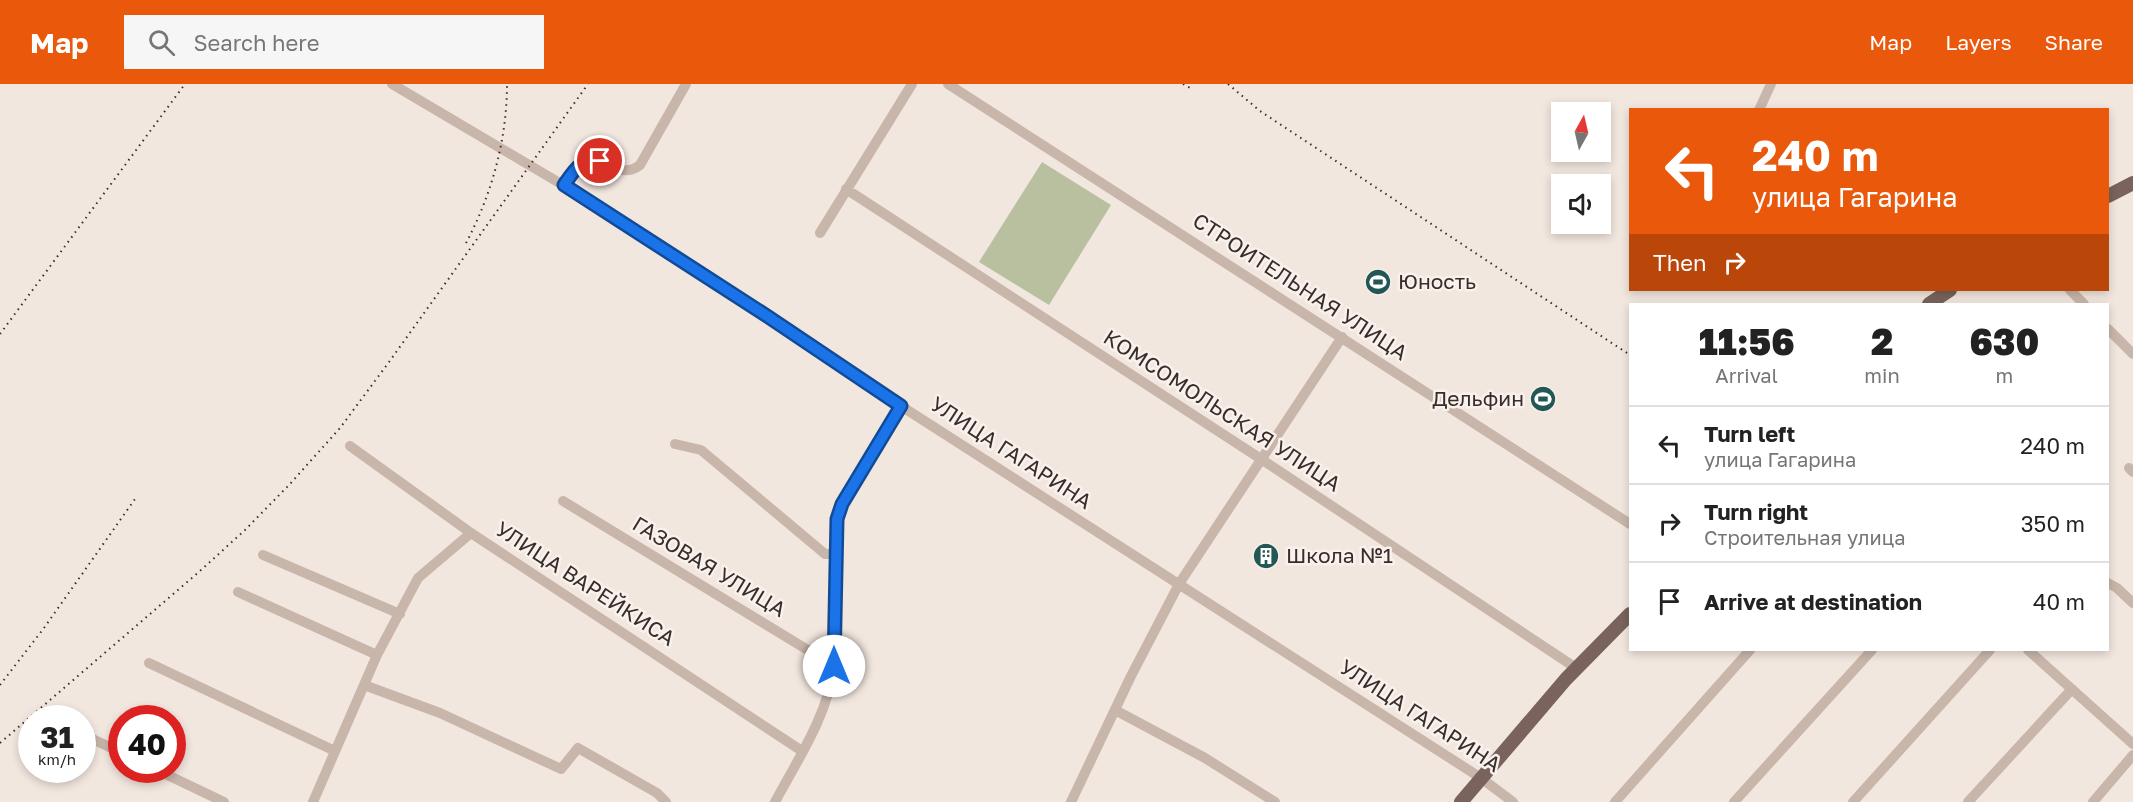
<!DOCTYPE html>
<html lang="en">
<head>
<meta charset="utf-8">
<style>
  :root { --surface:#fff; --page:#f6f6f6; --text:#222; --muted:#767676; --line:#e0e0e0; --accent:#ea580c }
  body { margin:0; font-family:"Golos Text",sans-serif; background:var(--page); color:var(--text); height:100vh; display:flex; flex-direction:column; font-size:22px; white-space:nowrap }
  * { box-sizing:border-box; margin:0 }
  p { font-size:20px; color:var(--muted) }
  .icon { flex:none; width:33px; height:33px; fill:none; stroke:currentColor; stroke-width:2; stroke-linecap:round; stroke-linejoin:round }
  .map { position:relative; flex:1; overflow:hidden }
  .sheet { position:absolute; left:1629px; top:219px; width:480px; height:348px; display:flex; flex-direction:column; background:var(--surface); border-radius:0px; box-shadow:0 3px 9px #0003 }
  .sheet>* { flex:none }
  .banner { position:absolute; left:1629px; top:24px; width:480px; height:183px; border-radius:0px; box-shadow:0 3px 9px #0003; background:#ea580c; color:#fff; overflow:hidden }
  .needle { width:39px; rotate:8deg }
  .fabs { position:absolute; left:1551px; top:18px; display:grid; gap:12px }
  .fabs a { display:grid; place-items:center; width:60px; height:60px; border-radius:0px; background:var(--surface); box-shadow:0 3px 9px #0003; font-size:30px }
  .speed { position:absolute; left:18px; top:621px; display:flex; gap:12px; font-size:30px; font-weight:700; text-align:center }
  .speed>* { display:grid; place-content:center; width:78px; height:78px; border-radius:50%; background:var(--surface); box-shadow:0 3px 9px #0003; line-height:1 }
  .speed small { font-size:15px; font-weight:400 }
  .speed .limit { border:9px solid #d22; background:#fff; color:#111 }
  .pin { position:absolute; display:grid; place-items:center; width:51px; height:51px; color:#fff; margin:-26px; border:3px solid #fff; border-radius:50%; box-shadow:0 2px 6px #0007 }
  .me { position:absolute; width:66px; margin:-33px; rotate:0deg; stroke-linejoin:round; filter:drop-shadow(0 0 4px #0008) }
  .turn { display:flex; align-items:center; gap:21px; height:126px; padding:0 24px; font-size:27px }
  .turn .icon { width:78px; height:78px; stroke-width:2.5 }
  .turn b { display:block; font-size:42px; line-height:51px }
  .then { display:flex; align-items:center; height:57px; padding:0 24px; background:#0003; gap:12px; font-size:22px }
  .eta { display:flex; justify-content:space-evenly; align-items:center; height:102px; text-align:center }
  .eta b { font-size:36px; font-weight:800; line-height:42px }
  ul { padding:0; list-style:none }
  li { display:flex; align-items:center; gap:18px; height:78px; padding:0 24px; border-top:2px solid var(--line) }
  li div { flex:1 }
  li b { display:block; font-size:22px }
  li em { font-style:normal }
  header { display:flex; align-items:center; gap:36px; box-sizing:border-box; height:84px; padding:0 30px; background:var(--accent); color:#fff }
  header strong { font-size:28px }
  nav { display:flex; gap:33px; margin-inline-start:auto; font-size:21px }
  .search { width:420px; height:54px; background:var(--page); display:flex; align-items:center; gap:15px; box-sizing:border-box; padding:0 21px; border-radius:0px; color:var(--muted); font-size:22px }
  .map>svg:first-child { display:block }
</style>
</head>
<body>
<header>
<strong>Map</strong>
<div class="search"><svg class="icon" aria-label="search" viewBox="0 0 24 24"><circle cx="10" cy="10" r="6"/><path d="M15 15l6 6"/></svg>Search here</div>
<nav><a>Map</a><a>Layers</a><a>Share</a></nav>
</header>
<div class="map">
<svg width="2133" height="718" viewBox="0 0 2133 718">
  <rect width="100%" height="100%" fill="#f2e7df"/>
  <!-- green -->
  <path fill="#b9c0a0" d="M1042,78L1111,121L1049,221L979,178Z"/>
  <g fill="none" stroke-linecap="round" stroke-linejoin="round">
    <!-- minor -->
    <path stroke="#c9b6ab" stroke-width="10" d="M392,0L563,101L901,322L1481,694L1513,718
      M948,0L1630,440
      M1759,26L1771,0
      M563,101C570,92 576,81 586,76C605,68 618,98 640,81L686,0
      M846,105L1261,375L1576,584
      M820,149L912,0
      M2070,206L2084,220
      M2108,245L2133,270
      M675,360L701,366L825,470H835
      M350,362L471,449L802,667
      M2129,384L2133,388
      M563,417L834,582
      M263,471L400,530
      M2108,499L2117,504L2133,519
      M238,508L377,571
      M2028,566L2133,660
      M149,579L335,667
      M364,601L440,629L561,685L578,664L657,709L666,718
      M1115,626L1205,674L1275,718
      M82,650L122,669
      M157,686L224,718
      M313,718L377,571L418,494L471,449
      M775,718C798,675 828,631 834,582L837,436L842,420L901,322
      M1071,718L1131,592L1179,500L1342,253
      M1615,718L1750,566
      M1734,718L1872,566
      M1853,718L1990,566
      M1968,718L2072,605
      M2093,718L2133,671"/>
    <!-- major -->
    <path stroke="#79635c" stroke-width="14" d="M2108,112L2133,99
      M1929,220L1950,206
      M1461,718L1566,595L1630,530"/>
    <!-- rail -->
    <path stroke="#382d2a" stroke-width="2" stroke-dasharray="1.5 4.5" stroke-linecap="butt" d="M1183,0L1190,4
      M1228,0L1260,27L1630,271
      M466,159C492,110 507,55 507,0
      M0,250L185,0
      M0,601L44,544L135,415
      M0,659L200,487L245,446L289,401L340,344L389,278L588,0"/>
  </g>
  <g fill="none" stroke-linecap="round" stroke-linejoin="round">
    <!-- route casing -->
    <g stroke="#114b97" stroke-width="15">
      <path id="route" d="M600,77C582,72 573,88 564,101L767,232L901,322L842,420L837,435L834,582"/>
    </g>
    <!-- route -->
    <use href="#route" stroke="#1a73e8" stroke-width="10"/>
  </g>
  <!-- icons -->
  <defs>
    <g id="stadium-disc" transform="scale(1.35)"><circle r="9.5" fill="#225755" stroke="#f9f1ec"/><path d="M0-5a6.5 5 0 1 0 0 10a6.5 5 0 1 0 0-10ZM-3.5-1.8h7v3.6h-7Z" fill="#fff"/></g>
    <g id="building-disc" transform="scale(1.35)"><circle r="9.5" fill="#225755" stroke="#f9f1ec"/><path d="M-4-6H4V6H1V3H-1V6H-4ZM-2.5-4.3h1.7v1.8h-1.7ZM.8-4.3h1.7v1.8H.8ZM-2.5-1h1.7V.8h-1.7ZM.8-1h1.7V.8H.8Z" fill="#fff"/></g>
  </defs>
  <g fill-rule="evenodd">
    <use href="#stadium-disc" x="1378" y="198"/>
    <use href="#stadium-disc" x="1543" y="315"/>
    <use href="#building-disc" x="1266" y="472"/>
  </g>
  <g text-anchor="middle" stroke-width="5" stroke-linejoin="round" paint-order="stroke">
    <!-- poi labels -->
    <g font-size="21" fill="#382d2a" stroke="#f9f1ec" text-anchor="start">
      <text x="1398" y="205">Юность</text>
      <text x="1524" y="322" text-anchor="end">Дельфин</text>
      <text x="1286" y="479">Школа №1</text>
    </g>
    <!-- street labels -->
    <g font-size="21" fill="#382d2a" stroke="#f9f1ec">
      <text transform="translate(1300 203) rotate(33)" y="7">СТРОИТЕЛЬНАЯ УЛИЦА</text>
      <text transform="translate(1222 327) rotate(33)" y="7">КОМСОМОЛЬСКАЯ УЛИЦА</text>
      <text transform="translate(1011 369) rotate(33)" y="7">УЛИЦА ГАГАРИНА</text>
      <text transform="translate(709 483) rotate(31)" y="7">ГАЗОВАЯ УЛИЦА</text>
      <text transform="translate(585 500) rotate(33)" y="7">УЛИЦА ВАРЕЙКИСА</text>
      <text transform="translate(1420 632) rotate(33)" y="7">УЛИЦА ГАГАРИНА</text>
    </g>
  </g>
</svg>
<div class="fabs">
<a><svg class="needle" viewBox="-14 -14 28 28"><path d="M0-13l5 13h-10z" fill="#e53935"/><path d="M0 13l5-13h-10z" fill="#767676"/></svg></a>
<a><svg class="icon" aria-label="sound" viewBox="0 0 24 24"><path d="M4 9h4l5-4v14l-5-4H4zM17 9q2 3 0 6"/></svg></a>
</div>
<div class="speed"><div>31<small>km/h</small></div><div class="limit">40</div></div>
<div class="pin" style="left:600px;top:77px;background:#d93025"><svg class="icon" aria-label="arrive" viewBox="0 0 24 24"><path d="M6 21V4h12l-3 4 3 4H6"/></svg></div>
<svg class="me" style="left:834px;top:582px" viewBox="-20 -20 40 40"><circle r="19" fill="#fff"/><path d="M0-13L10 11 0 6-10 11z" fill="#1a73e8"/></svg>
<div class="banner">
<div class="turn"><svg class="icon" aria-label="left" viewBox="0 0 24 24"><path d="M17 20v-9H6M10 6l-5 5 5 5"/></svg><div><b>240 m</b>улица Гагарина</div></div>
<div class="then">Then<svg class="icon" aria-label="right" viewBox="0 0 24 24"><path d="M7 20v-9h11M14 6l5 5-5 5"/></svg></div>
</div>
<section class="sheet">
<div class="eta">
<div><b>11:56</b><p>Arrival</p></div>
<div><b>2</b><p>min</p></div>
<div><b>630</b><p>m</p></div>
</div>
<ul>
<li><svg class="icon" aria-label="left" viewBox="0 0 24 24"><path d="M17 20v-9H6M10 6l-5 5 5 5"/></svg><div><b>Turn left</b><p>улица Гагарина</p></div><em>240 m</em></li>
<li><svg class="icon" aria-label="right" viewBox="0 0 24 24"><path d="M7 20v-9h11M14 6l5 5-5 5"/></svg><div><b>Turn right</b><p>Строительная улица</p></div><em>350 m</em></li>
<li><svg class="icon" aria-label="arrive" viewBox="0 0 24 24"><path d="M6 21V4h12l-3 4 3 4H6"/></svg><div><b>Arrive at destination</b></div><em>40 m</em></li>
</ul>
</section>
</div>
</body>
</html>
